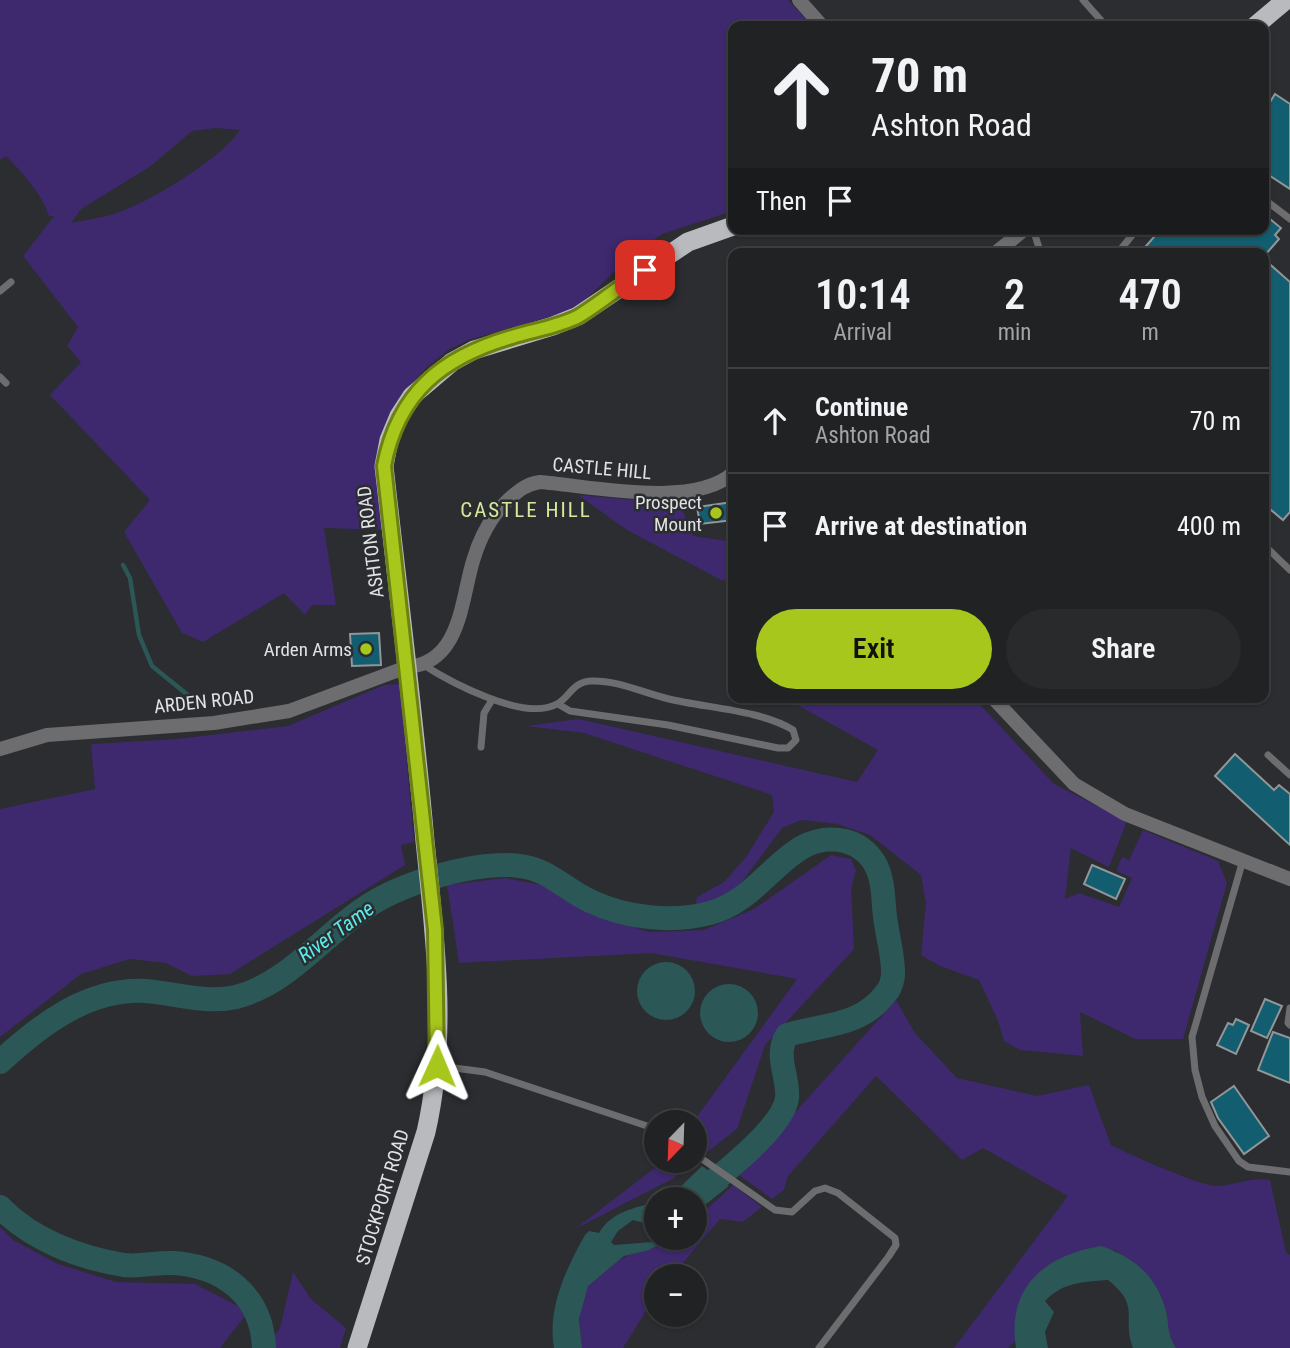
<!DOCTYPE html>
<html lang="en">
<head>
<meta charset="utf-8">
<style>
  :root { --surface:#202224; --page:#282a2c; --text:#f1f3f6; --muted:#a2a4a6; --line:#3d3f41; --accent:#a8c71c }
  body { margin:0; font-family:"Roboto Condensed",sans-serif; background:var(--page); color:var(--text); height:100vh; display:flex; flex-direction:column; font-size:26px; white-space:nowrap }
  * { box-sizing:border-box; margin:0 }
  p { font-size:23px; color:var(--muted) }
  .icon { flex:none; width:38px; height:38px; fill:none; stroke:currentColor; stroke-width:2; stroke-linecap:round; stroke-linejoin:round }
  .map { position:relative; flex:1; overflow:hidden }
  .details { position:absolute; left:728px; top:248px; width:541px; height:455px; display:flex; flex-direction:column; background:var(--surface); border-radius:14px; box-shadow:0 2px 5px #0004,0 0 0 2px var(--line) }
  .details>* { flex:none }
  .hud { position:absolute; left:728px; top:21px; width:541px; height:214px; border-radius:14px; box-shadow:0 2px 5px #0004,0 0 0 2px var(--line); background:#202224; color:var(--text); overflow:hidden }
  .needle { width:46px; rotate:203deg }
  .buttons { position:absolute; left:644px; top:1110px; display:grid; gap:14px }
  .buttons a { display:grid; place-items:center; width:63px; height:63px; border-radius:50%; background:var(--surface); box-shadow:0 2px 5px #0004,0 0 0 2px var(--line); font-size:35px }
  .pin { position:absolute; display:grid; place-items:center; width:60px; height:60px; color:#fff; margin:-30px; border-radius:14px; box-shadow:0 4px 10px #0006 }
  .me { position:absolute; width:77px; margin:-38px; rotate:1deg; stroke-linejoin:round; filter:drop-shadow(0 0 5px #0008) }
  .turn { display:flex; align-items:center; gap:24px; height:147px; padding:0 28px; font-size:32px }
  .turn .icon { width:91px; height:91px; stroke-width:2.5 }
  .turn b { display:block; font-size:49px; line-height:60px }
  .then { display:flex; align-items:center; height:66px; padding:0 28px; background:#0003; gap:14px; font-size:26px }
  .eta { display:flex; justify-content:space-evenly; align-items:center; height:119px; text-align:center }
  .eta b { font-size:42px; font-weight:600; line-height:49px }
  .action { display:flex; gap:14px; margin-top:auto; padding:14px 28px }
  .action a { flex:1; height:80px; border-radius:42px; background:var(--accent); color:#111; font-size:28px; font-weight:600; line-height:80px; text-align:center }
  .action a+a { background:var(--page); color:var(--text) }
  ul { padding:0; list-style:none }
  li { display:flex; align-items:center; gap:21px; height:105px; padding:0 28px; border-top:2px solid var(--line) }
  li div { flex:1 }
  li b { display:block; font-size:26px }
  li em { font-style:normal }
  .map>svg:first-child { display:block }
</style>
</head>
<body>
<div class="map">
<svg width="1290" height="1348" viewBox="0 0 1290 1348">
  <rect width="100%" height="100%" fill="#2b2d30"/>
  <!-- green -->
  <path fill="#3e286e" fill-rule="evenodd" d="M0,0H788L812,26H733V211L662,234L622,264L584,301L563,313L468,340L448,350L425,369L404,393L384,530L324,528L336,605H312L305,615L284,593L203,642L182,633L124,532L150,500L50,395L81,362L67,346L78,327L23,256L54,216H49C41,192 23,174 6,156L0,160ZM216,128L240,130C220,160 148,203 114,214C100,218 85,220 71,223L81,209L151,166L192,131Z
    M578,495L680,504L693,536L733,542V581L721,580L627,530Z
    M400,684L414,842L401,845L405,865L230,974L192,976L166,963L130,959L81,974L0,1037V809L95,789L91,744L176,739L288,726L384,685Z
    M785,698H974L1054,784L1127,821L1109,867L1071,848L1065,899L1079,893L1119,907L1132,878L1116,871L1122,857L1129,860L1143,830L1218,861L1227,883L1183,1039H1135L1080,1012L1083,1056L1020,1050L1004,1041L998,1021L979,980L940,966L921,955L926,903L921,875L870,835L837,824L802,820L782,828L739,886L711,903L695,906L697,897L724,882L746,857L774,812L772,795L584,733L526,726L579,719L857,782L878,750Z
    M831,855L851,859L856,871L851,889L854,949L765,1045L737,1129L674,1178L575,1229L665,1160H695V1122H693L797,979L651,953L459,963L447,885L505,878L542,885L591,913L649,932L704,930L754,909Z
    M896,1000L915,1033L957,1078L1037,1096L1089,1085L1111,1145C1129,1154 1200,1186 1217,1186C1237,1185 1249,1177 1270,1180L1286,1252L1290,1255V1348H1176C1166,1331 1170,1329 1166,1311C1159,1281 1140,1265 1114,1250L1016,1314L1015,1341L1008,1348H954L1068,1196L983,1148L962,1160L876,1076L788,1176L784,1190L772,1199L739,1175Z
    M733,1185L762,1207L743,1222L720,1219L672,1276H656V1295L623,1348H582C580,1328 577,1308 586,1289C602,1260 665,1237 695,1237V1220Z
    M0,1227L13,1240L58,1264L116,1282L195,1284L246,1310L245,1316L220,1348H0Z
    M293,1272L311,1299L346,1328L340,1348H265L280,1328Z"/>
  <!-- water -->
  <path fill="#2b5757" d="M637 991a29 29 0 1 1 58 0a29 29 0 1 1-58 0Z
    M700 1013a29 29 0 1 1 58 0a29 29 0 1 1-58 0Z
    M702,1166L729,1186L696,1212L700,1216L695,1220V1199H662L675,1192Z
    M656,1202V1226L633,1220L618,1231L611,1242L614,1245L665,1241L649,1250L624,1256L588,1286L579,1319L582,1348H554C547,1308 566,1269 585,1235L589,1231L599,1233C611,1212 634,1208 656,1202Z
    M1101,1246C1134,1257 1157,1276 1166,1311C1170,1328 1166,1331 1176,1348H1133C1121,1317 1142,1307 1108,1280C1083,1282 1063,1282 1045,1301L1054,1312L1045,1332L1048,1348H1016C1006,1286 1046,1255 1101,1246Z"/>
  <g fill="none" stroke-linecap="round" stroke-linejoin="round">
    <!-- stream -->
    <path stroke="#2b5757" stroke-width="4.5" d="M123,565L130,578L139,635L152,666L204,708"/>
    <!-- river -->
    <path stroke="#2b5757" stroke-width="24" d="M0,1062C40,1025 88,988 145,991C176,993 205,1004 236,997C287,984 321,938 362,910C398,884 463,865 507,865C546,865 559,886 590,901C626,918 672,923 710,913C767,898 787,828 845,841C861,845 874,857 879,873C884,887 883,902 885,916C887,936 894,956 893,976C892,982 890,989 886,993C861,1027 823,1024 787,1035C774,1056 789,1076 787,1098C783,1129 716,1179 691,1199
      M0,1207C32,1240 80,1258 124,1265C141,1267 156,1262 173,1263C223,1266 262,1295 264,1348"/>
  </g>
  <!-- building -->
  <path fill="#135d70" stroke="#919697" stroke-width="2" d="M1275,94L1290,104V189L1264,172V112Z
    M1264,214L1281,228L1275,235L1279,239L1266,254H1139L1161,229H1264Z
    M1264,259L1290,282V512L1283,520L1271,510L1264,518Z
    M733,502V520L700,524L697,507Z
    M379,633L381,665L352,666L350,634Z
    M1235,754L1274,790L1279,785L1290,794V845L1215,776Z
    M1092,865L1125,879L1116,899L1084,884Z
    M1265,999L1282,1006L1267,1038L1251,1031Z
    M1236,1019L1249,1025L1236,1054L1217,1045L1228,1023L1233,1025Z
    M1273,1032L1290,1038V1083L1258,1070Z
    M1234,1086L1269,1136L1244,1154L1218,1118L1211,1102Z"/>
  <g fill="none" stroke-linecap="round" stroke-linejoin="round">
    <!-- service -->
    <path stroke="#6d6d6f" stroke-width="7" d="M1083,0L1106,26
      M1264,199L1290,219
      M1033,229L1041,254
      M1117,254L1137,229
      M0,291L11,282
      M0,377L6,383
      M1264,545L1290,570
      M422,664C450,682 524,722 557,704C570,697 572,682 591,681C618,680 643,693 669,699C706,708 761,710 793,730L796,740L788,748H778L668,725L570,711L558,704
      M481,747L484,713L492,700
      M1268,755L1290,775
      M1243,860L1192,1037L1195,1070L1202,1097L1215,1126L1239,1161L1248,1167L1290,1172
      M1290,1008L1288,1023L1290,1025
      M439,1066L485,1072L656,1129
      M695,1154L775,1210L792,1212L815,1191L825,1188L838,1193L895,1238L896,1245L889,1256L819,1348"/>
    <!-- minor -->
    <path stroke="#6d6d6f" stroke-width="14" d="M799,0L822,26
      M994,254L1025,229
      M993,698L1074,784L1125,814L1290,879
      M0,749L47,735L214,723L289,711L407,667C461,663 461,600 473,561C480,537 490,517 508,500C518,491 526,484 540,482C590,486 694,509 733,473"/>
    <!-- trunk -->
    <path stroke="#b8babe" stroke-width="19" d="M1255,26L1286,0
      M357,1348L426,1132C448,1036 435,938 425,841C414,716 398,591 384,466L389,440L399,416L412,396L452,362L474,350L553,326L578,316L688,242L733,226"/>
  </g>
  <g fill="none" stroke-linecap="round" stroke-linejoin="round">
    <!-- route casing -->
    <g stroke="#6d8112" stroke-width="18">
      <path id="route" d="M437,1066L435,930L384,466C398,392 443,357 512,337C534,330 558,327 579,316C600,303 623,284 645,270"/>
    </g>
    <!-- route -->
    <use href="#route" stroke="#a8c71c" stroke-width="12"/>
  </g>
  <!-- markers -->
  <g fill="#a8c71c" stroke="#2b2d30" stroke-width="2.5">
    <circle cx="716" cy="513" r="7"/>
    <circle cx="366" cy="649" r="7"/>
  </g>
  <g text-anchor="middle" stroke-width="5" stroke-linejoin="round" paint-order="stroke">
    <!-- street labels -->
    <g font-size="19" fill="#e0e2e4" stroke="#2b2d30">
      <text transform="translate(602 468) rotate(5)" y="7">CASTLE HILL</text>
      <text transform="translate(370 542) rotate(-97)" y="7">ASHTON ROAD</text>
      <text transform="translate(204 701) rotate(-6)" y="7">ARDEN ROAD</text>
      <text transform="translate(382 1197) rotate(-73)" y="7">STOCKPORT ROAD</text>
    </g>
    <!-- poi labels -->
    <g font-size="19" fill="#e0e2e4" stroke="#2b2d30" text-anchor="end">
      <text x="702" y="509">Prospect<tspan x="702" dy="22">Mount</tspan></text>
      <text x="352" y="656">Arden Arms</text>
    </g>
    <!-- neighbourhood labels -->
    <g font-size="21" letter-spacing="2" fill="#d5e99d" stroke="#2b2d30">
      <text x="526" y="517">CASTLE HILL</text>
    </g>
    <!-- water labels -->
    <g font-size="21" font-style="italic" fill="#59ebea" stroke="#2b2d30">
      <text transform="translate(336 932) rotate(-36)" y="7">River Tame</text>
    </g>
  </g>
</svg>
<div class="buttons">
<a><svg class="needle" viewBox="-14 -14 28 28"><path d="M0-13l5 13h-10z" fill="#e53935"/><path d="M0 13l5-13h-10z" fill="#a2a4a6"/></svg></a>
<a>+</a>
<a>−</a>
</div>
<div class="pin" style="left:645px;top:270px;background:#d93025"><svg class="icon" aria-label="arrive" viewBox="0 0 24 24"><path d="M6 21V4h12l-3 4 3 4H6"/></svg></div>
<svg class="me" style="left:437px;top:1066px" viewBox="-20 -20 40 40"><path d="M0-17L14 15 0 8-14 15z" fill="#a8c71c" stroke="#fff" stroke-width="4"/></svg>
<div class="hud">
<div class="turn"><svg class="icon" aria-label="ahead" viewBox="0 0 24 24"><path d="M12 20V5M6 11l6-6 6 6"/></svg><div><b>70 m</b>Ashton Road</div></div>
<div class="then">Then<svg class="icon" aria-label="arrive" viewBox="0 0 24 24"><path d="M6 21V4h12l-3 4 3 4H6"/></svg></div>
</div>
<section class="details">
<div class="eta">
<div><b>10:14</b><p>Arrival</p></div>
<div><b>2</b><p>min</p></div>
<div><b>470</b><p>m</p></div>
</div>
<ul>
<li><svg class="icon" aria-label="ahead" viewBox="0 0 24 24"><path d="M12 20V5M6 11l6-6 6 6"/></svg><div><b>Continue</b><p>Ashton Road</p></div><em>70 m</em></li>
<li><svg class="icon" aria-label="arrive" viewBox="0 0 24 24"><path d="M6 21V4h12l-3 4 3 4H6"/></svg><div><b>Arrive at destination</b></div><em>400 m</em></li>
</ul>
<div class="action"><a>Exit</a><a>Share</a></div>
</section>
</div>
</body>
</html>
